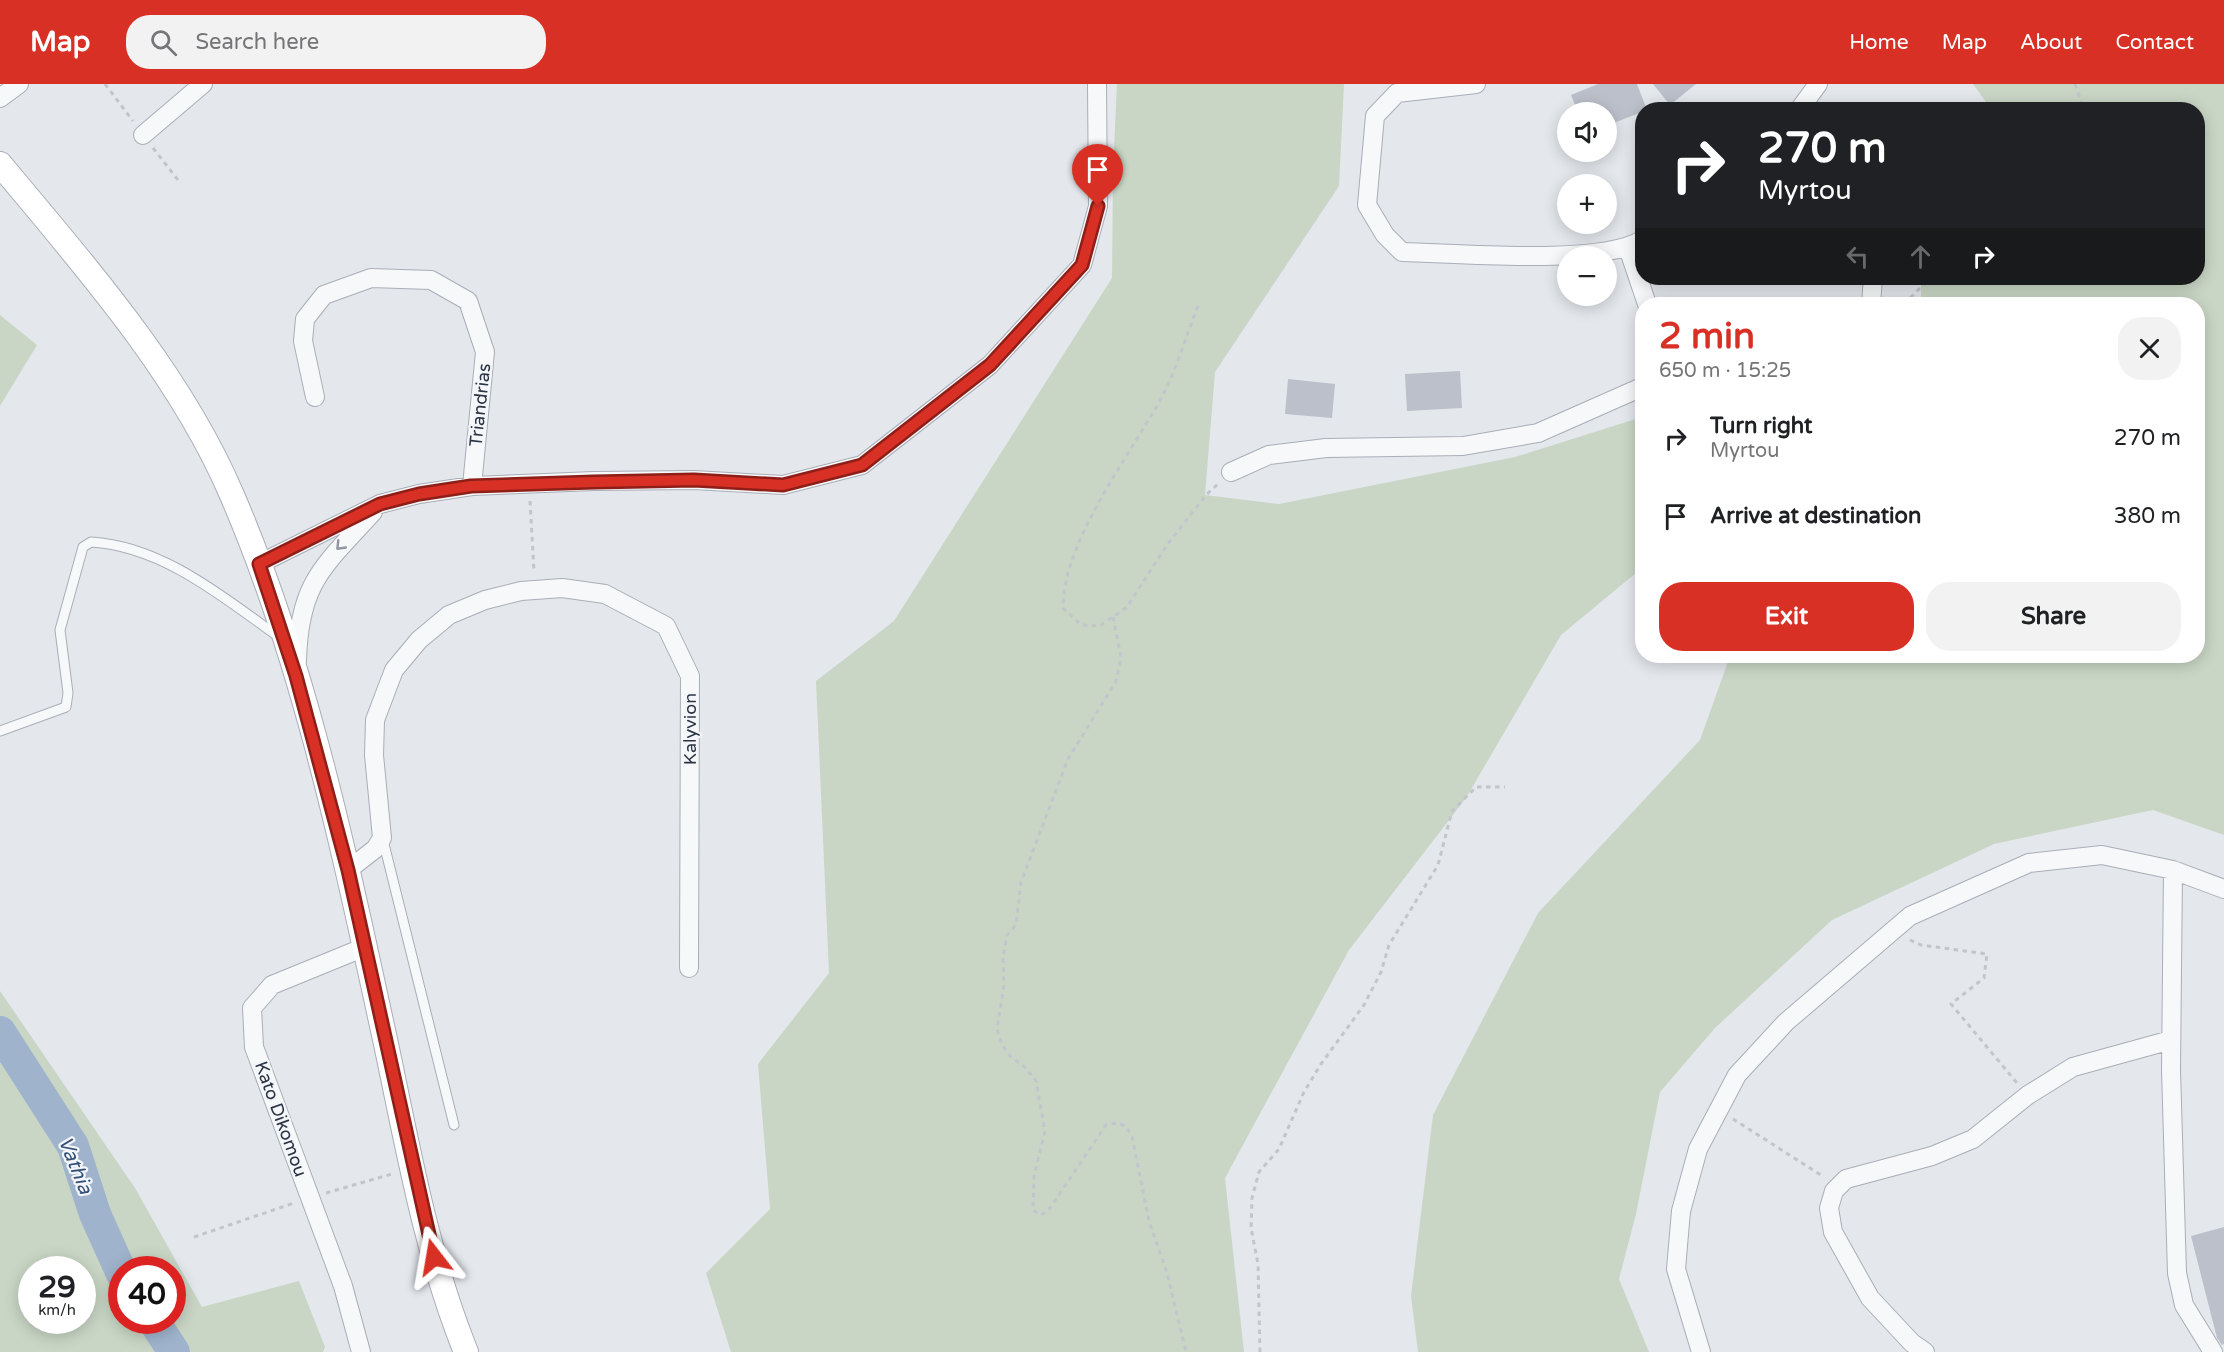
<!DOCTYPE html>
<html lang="en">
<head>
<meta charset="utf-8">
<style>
  :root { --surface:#fff; --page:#f2f2f2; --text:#202124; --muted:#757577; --accent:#d93025 }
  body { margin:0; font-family:"Varela Round",sans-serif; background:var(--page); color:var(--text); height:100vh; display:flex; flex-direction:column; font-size:22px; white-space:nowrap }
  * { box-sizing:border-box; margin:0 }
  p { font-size:20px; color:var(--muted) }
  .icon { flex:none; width:33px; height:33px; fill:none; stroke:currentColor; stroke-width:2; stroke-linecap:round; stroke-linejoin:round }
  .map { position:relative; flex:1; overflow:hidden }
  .side { position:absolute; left:1635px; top:213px; width:570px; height:366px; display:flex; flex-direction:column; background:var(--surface); border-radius:24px; box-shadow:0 3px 15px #0003 }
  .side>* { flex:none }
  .hud { position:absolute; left:1635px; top:18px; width:570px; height:183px; border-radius:24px; box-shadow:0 3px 15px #0003; background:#202124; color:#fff; overflow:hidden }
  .tools { position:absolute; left:1557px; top:18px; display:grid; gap:12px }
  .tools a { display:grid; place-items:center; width:60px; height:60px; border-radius:50%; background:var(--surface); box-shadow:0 3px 15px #0003; font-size:30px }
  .speed { position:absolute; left:18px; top:1172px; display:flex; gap:12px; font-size:30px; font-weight:700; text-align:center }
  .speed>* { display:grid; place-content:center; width:78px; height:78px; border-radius:50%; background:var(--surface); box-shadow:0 3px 15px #0003; line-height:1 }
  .speed small { font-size:15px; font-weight:400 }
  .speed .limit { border:9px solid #d22; background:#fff; color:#111 }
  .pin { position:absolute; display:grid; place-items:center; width:51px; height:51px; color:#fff; margin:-62px -26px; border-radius:50% 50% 50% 0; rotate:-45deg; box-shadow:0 0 6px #0007 }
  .pin .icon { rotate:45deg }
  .me { position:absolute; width:66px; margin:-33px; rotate:346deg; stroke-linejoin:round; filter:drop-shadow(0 0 4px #0008) }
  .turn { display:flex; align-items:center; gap:21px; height:126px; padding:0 24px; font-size:27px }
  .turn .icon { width:78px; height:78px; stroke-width:2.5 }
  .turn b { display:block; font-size:42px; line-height:51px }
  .lanes { display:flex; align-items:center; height:57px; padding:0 24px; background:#0003; justify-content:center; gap:30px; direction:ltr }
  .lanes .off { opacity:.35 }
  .round { display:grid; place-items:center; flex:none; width:63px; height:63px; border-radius:24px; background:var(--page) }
  .overview { display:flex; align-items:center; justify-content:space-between; height:102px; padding:0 24px }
  h1 { font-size:36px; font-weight:700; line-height:45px; color:var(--accent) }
  .primary-button { display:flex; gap:12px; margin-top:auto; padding:12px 24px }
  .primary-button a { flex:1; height:69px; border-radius:24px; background:var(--accent); color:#fff; font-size:24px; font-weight:700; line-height:69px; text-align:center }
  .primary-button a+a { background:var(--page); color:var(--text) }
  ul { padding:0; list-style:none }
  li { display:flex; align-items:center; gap:18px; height:78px; padding:0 24px }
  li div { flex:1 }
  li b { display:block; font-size:22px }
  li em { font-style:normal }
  header { display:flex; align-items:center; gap:36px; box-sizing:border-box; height:84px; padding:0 30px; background:var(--accent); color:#fff }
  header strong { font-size:28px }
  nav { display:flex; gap:33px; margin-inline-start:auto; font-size:21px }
  .search { width:420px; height:54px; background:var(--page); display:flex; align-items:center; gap:15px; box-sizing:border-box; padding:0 21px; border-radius:24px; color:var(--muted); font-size:22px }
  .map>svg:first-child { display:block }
</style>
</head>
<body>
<header>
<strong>Map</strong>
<div class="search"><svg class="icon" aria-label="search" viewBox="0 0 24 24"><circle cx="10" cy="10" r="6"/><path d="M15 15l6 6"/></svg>Search here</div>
<nav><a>Home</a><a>Map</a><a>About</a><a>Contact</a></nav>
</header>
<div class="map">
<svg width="2224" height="1268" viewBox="0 0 2224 1268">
  <rect width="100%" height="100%" fill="#e4e7ec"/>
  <!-- green -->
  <path fill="#c9d6c5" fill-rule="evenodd" d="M1117,0H1344L1339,102L1215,288L1205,411L1279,420L1515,373L1642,333V484L1561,551L1466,714L1349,866L1225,1094L1244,1268H731L706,1189L770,1125L758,980L829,889L816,597L894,537L1112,194L1113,86Z
    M1973,0H2224V751L2153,726L1994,760L1832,836L1715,944L1660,1008L1636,1130L1619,1195L1649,1268H1418L1411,1212L1433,1031L1538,829L1700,656L1730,572H2198V220H1921V194H2198V26L1991,25Z
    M0,231L37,261L0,322Z
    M0,907L135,1104L202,1223L299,1197L325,1263L323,1268H0ZM32,1185H82V1236H32ZM122,1185H172V1236H122Z"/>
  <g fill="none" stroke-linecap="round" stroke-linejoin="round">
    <!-- river -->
    <path stroke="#9fb4cc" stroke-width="32" d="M0,948L73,1062L95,1130L122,1190
      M153,1236L174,1268"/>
  </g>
  <!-- building -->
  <path fill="#bbc0ca" d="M1598,0H1637L1647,26L1606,42V28H1578L1571,11Z
    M1653,0H1696L1670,21Z
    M1460,287L1462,324L1407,327L1405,290Z
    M1288,295L1335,300L1332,334L1285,330Z
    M2224,1143V1260L2222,1261L2217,1254L2191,1152Z"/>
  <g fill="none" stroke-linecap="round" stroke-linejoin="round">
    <!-- lane casing -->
    <g stroke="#a9aeb7" stroke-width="11">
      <path id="lane" d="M0,647L66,623L68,609L60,546L83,463L91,458C162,462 223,513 279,553
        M383,756L454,1041"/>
    </g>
    <!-- street casing -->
    <g stroke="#a9aeb7" stroke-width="20">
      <path id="street" d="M1476,0L1397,9L1375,32L1367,121L1385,151L1402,168C1458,169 1599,182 1642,156
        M0,14L19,0
        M1799,26L1818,0
        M143,51L203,0
        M1628,164L1647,220
        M1871,220L1873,194
        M315,313L303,257L305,235L324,211L371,194L431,196L468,217L485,268L472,402
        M1231,388L1269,371L1326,364L1463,362L1538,349L1642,303
        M259,480L380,420L419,410L472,402L594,397L694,396L783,401L862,381L990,281L1082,181L1098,122L1097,0
        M297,577C299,498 324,482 373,428
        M348,786L375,765L382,754L374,671L375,636L394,586L419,556L449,531L485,516L521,507L562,504L605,510L666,542L690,592L689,884
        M2173,786L2171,986L2177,1189L2184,1221L2213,1268
        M361,1268L343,1202L254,963L252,924L272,901L365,863
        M1701,1268L1676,1185L1681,1127L1698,1065L1737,991L1786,938L1910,832L2029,779L2102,771L2173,786L2224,805
        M1925,1268L1912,1259L1870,1214L1833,1148L1829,1124L1834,1107L1846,1095L1932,1072L1973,1055L2028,1011L2073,983L2171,956"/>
    </g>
    <!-- secondary casing -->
    <g stroke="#a9aeb7" stroke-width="26">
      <path id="secondary" d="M0,80C84,181 179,288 231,409C306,581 346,777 386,960C408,1064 426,1169 466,1268"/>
    </g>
    <!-- path -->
    <path stroke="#c2c5cb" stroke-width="3" stroke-dasharray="4.5 4.5" stroke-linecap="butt" d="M105,0L133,37
      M2075,0L2084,26
      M153,64L178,96
      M1904,220L1930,194
      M1198,222C1187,250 1178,280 1165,307C1133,368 1063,455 1063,524L1081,541L1100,542L1127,523L1167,461L1206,411L1219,399
      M530,417L534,488
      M1113,533L1121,573L1116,597L1068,675L1021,798L1016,841L1007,851L1003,872L1004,901L997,945L1002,961L1010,972L1026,984L1036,997L1045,1047L1034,1092L1033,1126L1041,1131L1048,1127L1106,1041L1116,1039L1126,1042L1132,1053L1149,1137L1167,1189L1186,1268
      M1910,856L1921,861L1987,870L1984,894L1951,920L2017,999
      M1733,1035L1824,1093
      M326,1109L392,1090
      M194,1153L294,1119
      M1260,1268L1258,1180L1251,1144L1252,1114L1259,1088L1279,1065L1304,1008L1321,980L1364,921L1381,888L1389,861L1438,781L1452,727L1476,703H1505"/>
    <!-- lane -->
    <use href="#lane" stroke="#f7f8fa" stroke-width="9"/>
    <!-- street -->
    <use href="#street" stroke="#f7f8fa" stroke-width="18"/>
    <!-- secondary -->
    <use href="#secondary" stroke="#fff" stroke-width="24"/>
  </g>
  <!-- one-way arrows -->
  <defs><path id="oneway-chevron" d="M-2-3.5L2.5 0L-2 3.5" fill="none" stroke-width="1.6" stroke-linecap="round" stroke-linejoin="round" transform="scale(1.5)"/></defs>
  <use stroke="#9196a0" href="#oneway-chevron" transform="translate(340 462) rotate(134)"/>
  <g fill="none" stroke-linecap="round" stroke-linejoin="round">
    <!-- route casing -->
    <g stroke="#8d1f18" stroke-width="15">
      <path id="route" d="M434,1173L348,786L296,592L259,480L380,420L419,410L471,402L594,398L694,396L783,401L862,381L990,281L1082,181L1098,122"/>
    </g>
    <!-- route -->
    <use href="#route" stroke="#d93025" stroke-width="10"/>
  </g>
  <g text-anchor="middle" stroke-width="4.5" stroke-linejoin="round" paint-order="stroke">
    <!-- street labels -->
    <g font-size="18" fill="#2b3445" stroke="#f4f6f9">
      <text transform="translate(480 321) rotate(-84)" y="6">Triandrias</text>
      <text transform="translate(690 645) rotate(-90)" y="6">Kalyvion</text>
      <text transform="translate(281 1035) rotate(70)" y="6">Kato Dikomou</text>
    </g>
    <!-- water labels -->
    <g font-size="20" font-style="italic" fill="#34527a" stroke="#f4f6f9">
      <text transform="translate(76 1081) rotate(68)" y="7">Vathia</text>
    </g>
  </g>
</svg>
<div class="tools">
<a><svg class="icon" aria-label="sound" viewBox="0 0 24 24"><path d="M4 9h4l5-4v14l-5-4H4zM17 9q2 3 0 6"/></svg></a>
<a>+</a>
<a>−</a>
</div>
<div class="speed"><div>29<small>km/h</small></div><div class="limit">40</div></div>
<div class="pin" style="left:1098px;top:122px;background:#d93025"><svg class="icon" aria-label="arrive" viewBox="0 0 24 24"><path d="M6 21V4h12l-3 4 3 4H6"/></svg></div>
<svg class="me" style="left:434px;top:1173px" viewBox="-20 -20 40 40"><path d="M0-17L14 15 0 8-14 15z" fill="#d93025" stroke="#fff" stroke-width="4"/></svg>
<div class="hud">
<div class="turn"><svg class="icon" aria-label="right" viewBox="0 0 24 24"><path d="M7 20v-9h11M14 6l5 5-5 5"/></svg><div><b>270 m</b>Myrtou</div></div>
<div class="lanes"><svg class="icon off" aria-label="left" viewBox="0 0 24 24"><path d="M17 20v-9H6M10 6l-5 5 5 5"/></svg><svg class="icon off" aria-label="ahead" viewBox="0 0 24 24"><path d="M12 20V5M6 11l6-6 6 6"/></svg><svg class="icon" aria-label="right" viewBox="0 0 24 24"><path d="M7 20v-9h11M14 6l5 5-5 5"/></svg></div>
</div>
<section class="side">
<div class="overview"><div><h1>2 min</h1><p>650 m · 15:25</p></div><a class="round"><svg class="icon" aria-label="close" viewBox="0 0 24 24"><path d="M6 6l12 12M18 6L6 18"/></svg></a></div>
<ul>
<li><svg class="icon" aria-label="right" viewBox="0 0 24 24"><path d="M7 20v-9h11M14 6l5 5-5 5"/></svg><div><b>Turn right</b><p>Myrtou</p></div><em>270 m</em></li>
<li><svg class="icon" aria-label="arrive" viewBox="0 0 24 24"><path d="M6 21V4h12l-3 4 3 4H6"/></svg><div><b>Arrive at destination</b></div><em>380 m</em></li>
</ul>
<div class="primary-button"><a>Exit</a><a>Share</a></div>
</section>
</div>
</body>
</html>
